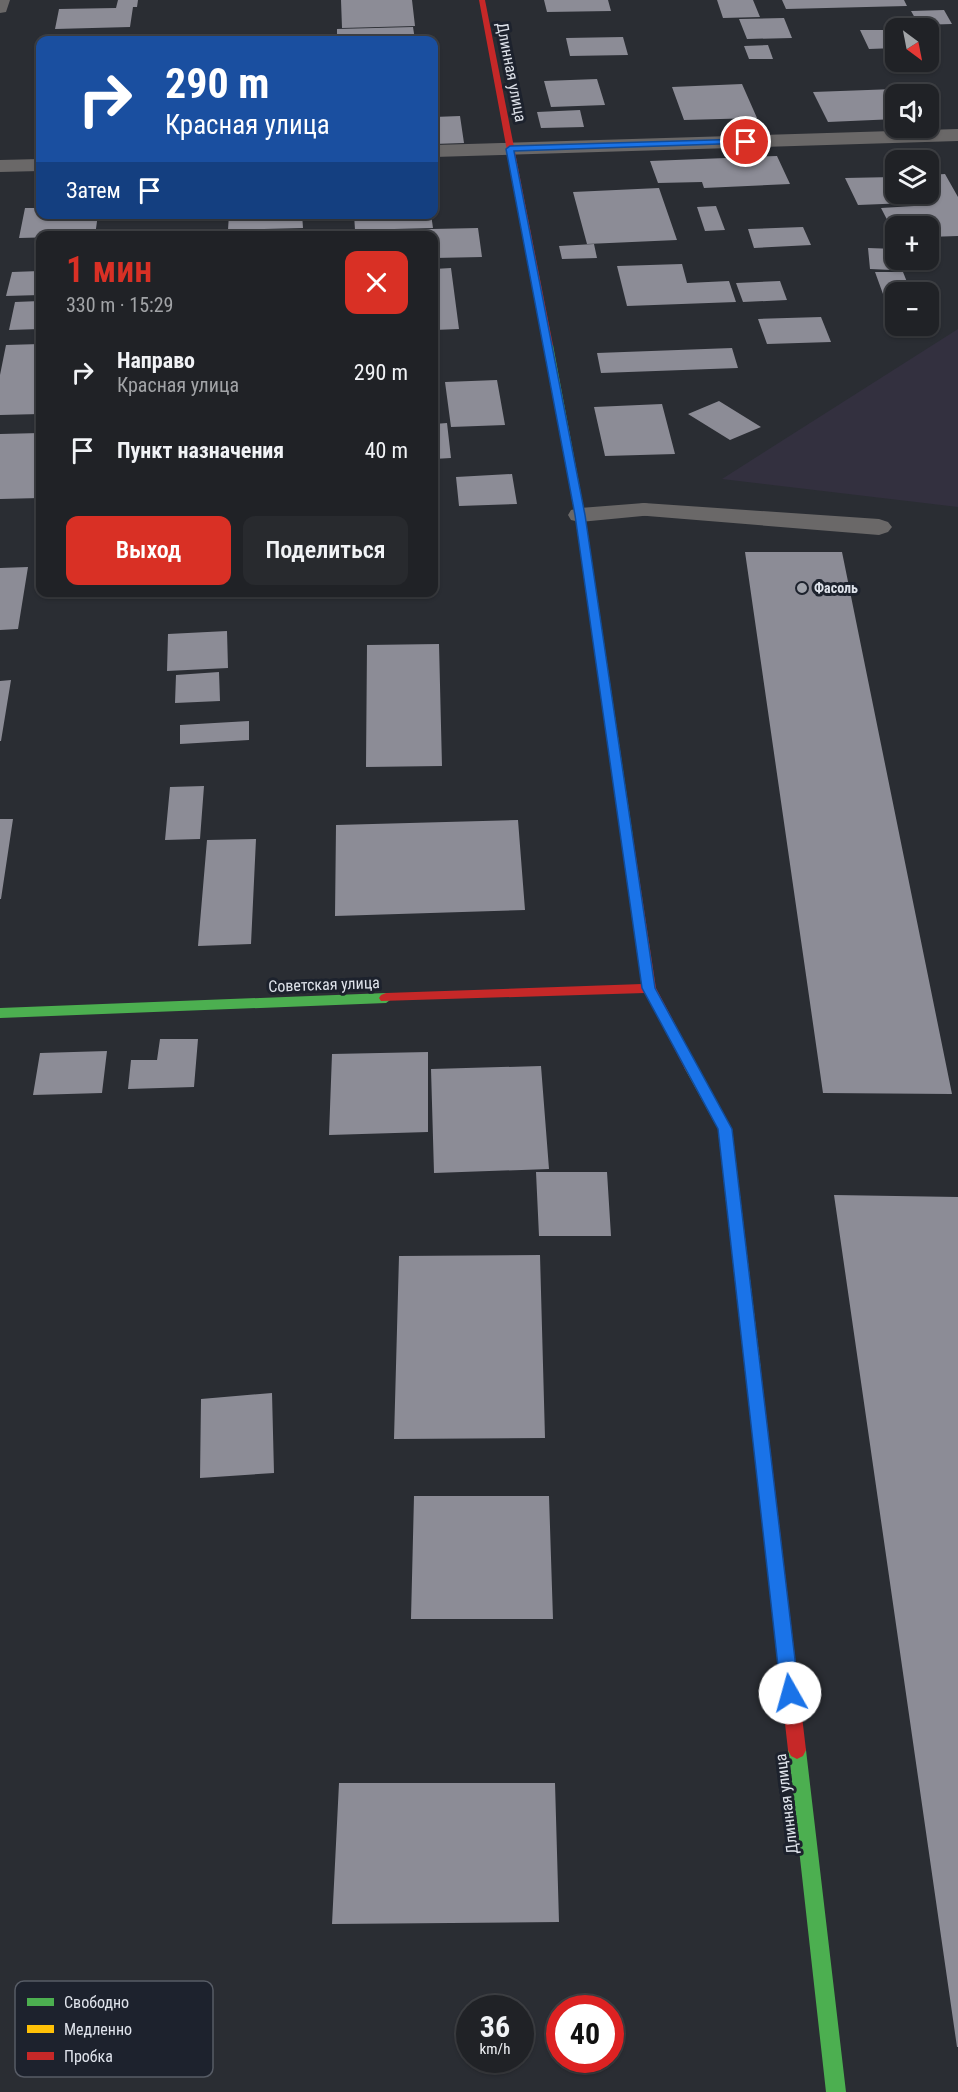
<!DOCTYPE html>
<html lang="ru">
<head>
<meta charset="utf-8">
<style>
  :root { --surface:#202226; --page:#282a2e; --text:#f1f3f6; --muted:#a2a4a7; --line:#3d3f43; --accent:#d93025 }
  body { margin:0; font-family:"Roboto Condensed",sans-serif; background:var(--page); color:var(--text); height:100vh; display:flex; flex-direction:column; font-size:22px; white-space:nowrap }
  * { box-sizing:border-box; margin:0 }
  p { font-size:20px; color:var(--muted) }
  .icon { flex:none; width:33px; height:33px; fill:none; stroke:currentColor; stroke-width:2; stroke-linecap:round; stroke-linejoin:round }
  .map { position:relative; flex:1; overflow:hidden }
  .panel { position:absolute; left:36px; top:231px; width:402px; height:366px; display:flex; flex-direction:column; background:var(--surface); border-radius:12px; box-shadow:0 2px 4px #0004,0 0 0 2px var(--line) }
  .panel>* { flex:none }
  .banner { position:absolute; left:36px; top:36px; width:402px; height:183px; border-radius:12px; box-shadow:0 2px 4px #0004,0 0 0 2px var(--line); background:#1a4fa0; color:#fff; overflow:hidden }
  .needle { width:39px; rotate:148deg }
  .fabs { position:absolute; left:885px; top:18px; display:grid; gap:12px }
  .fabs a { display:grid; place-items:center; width:54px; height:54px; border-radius:12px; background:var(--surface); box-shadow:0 2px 4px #0004,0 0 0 2px var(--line); font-size:30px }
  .speed { position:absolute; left:456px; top:1995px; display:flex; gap:12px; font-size:30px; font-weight:700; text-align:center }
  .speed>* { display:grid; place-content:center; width:78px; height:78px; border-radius:50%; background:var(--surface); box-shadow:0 2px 4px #0004,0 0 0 2px var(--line); line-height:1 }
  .speed small { font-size:15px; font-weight:400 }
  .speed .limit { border:9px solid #d22; background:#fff; color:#111 }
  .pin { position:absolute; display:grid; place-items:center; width:51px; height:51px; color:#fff; margin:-26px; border:3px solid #fff; border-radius:50%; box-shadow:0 2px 6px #0007 }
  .me { position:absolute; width:66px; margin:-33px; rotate:353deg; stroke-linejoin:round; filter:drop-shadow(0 0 4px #0008) }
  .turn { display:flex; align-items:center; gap:21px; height:126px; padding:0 30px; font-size:27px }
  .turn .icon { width:78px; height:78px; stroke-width:2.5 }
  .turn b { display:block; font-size:42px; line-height:51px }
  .then { display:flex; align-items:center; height:57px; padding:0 30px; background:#0003; gap:12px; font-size:22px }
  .round { display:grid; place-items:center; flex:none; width:63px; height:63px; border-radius:12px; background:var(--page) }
  .headline { display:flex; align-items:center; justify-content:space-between; height:102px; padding:0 30px }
  h1 { font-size:36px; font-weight:600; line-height:45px; color:var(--accent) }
  .primary-button { display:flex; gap:12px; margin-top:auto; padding:12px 30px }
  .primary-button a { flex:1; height:69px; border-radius:12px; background:var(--accent); color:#fff; font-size:24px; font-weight:600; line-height:69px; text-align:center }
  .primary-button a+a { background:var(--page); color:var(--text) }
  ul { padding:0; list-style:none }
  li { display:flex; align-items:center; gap:18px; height:78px; padding:0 30px }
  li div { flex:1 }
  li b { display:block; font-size:22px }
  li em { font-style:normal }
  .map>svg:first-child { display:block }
</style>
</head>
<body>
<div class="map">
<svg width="958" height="2092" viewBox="0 0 958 2092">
  <rect width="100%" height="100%" fill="#2a2d33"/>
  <!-- industrial -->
  <path fill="#33303f" d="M958,329V507L722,479Z"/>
  <!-- building -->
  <path fill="#8c8c96" d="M118,0H138L137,7H133L130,27L55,29L59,9L116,8Z
    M341,0H412L415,26L342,28Z
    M544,0H608L611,11L547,12Z
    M717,0H753L760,17L723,18Z
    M782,0H904L907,6L786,9Z
    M944,10L952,24L919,25L911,11Z
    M784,18L792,38L747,39L739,19Z
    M413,27L415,40H337V29Z
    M860,30H896V48L869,49Z
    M145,35L144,40H80V37Z
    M623,37L628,55L570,56L566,38Z
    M768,45L773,59H749L744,46Z
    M597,79L605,105L551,107L544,81Z
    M742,84L757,118L684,120L672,87Z
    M895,89L898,94H896V119L828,122L813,92Z
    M580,110L584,127L541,128L537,112Z
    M460,116L464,143L434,144V117Z
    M777,156L790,184L704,188L702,182L658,183L650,161Z
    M945,174L958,197V236L928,237V226H896V237L881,208L914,206L907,194H928V175Z
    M894,177L896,194H903L908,203L858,205L845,178Z
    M659,188L677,240L587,244L573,192Z
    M716,206L725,230L705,231L697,207Z
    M25,208H40V214H98L95,236L19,238Z
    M229,214H302L303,228L228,230Z
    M354,214H431L433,228L355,230Z
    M803,227L811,245L754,248L748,229Z
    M478,228L482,257L434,258V236H388L387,230Z
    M594,244L597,258L562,259L559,246Z
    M868,248L896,249V260H913L914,271L870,269Z
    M682,264L687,283L729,281L736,302L627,306L617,266Z
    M451,268L459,329L434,330V269Z
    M40,271V295L6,296L12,272Z
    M875,272H903L911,292L883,294Z
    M780,281L787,300L743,302L736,283Z
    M40,301V329L9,330L15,302Z
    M821,317L831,342L767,344L758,319Z
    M40,344V414L0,415V375L6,345Z
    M732,348L738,368L601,373L597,353Z
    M497,380L505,425L451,427L445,382Z
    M719,401L761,427L730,440L688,414Z
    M662,404L675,454L605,456L594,407Z
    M447,423L451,458L434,459V424Z
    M40,433V498L0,499V434Z
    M512,474L517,504L459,506L456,477Z
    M745,552H842L952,1094L823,1093Z
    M28,567L18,629L0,630V568Z
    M227,631L228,668L167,671L168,634Z
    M439,644L442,766L366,767L367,645Z
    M219,672L220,701L175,703L176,675Z
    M11,680L1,741H0V681Z
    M249,721V740L180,744V725Z
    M204,786L200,839L165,840L170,787Z
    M0,819H13L1,899H0Z
    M518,820L525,910L335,916L336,825Z
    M256,839L251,944L198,946L207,840Z
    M160,1039H198L194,1087L128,1089L131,1060H157Z
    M107,1051L102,1093L33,1095L40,1053Z
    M428,1052V1132L329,1135L332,1054Z
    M541,1066L549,1169L434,1173L431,1069Z
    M536,1172H607L611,1236H539Z
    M834,1195L958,1197V2047H957Z
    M540,1255L545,1438L394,1439L399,1256Z
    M272,1393L274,1473L200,1478L201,1399Z
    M414,1496H549L553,1619H411Z
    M339,1783H555L559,1922L332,1924Z"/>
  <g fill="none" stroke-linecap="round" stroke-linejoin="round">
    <!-- lane -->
    <path fill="#6a6868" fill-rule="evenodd" d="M644,503L879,519L888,522L892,527L888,532L879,535L635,515L632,510L635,505Z"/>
    <!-- street -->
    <path fill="#6a6868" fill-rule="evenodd" d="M0,0H10L6,12L0,13Z
      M958,129V141L434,157V145Z
      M40,159V171L0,172V160Z
      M644,503L653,505L656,510L653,515L580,522L571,520L568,515L571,510L580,508Z"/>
    <!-- fast -->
    <path fill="#4caf50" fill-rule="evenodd" d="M548,342L553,345L585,515L633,837L627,841L621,837L575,515L543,345Z
      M386,993L393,998L386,1003L0,1018V1008Z
      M797,1741L803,1744L806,1750L846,2092H826L788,1750L791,1744Z"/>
    <!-- slow -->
    <path fill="#ffc107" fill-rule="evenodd" d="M691,1062L696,1063L732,1129L761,1371L758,1376L753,1378L748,1376L745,1371L718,1129L684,1067Z"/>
    <!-- jam -->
    <path fill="#c62828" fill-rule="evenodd" d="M479,0H485L553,345L548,348L543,345Z
      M627,833L633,837L656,988L698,1067L696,1071H686L645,993L381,1001L379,998L381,995L386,993L642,984L621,837Z
      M753,1364L758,1366L761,1371L806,1750L803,1756L797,1759L791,1756L788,1750L745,1371L748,1366Z"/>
  </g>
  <!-- route -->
  <path fill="#1a73e8" stroke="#114b97" stroke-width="1.5" d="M746,139L748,140V143L514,151L585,515L655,988L732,1129L799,1693L796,1699L790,1701L784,1699L781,1693L718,1129L642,988L575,515L506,149L510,146Z"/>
  <!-- markers -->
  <circle fill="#a0a3ab" stroke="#1d222d" stroke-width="2" cx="802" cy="588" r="6"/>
  <g text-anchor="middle" stroke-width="6" stroke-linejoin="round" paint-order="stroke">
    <!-- far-poi labels -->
    <g font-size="14" font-weight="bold" fill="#dfe3eb" stroke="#1d222d" text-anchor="start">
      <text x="814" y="593">Фасоль</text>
    </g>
    <!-- street labels -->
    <g font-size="16" fill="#dfe3eb" stroke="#1d222d">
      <text transform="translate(512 72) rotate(79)" y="6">Длинная улица</text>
      <text transform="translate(324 984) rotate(-2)" y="6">Советская улица</text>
      <text transform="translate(786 1804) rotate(-97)" y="6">Длинная улица</text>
    </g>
  </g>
  <!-- legend -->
  <rect x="15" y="1981" width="198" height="96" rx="9" fill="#1d222d" stroke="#575c66" stroke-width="1.5"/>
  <rect x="27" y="1998" width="27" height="8" fill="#4caf50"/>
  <rect x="27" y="2025" width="27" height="8" fill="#ffc107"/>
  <rect x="27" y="2052" width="27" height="8" fill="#c62828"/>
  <g font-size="16" fill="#dfe3eb">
    <text x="64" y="2008">Свободно</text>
    <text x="64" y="2035">Медленно</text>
    <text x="64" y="2062">Пробка</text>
  </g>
</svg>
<div class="fabs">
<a><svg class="needle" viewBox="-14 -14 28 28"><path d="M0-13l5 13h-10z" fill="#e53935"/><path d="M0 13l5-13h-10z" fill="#a2a4a7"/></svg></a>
<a><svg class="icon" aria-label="sound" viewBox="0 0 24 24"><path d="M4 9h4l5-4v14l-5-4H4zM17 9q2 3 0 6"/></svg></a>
<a><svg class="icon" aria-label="layers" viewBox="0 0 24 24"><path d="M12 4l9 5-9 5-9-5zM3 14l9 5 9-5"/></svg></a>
<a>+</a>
<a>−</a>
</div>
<div class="speed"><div>36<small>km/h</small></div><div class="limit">40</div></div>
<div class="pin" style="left:746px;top:142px;background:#d93025"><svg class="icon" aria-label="arrive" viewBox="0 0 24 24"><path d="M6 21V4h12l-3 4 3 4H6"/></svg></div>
<svg class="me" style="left:790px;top:1693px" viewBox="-20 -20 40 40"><circle r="19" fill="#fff"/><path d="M0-13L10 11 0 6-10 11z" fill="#1a73e8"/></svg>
<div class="banner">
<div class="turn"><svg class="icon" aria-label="right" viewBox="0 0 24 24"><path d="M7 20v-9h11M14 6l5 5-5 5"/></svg><div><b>290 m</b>Красная улица</div></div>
<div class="then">Затем<svg class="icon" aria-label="arrive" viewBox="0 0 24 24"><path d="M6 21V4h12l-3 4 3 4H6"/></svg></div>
</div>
<section class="panel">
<div class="headline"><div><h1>1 мин</h1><p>330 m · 15:29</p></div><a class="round" style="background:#d93025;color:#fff"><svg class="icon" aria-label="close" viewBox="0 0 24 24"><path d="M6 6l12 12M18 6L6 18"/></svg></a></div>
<ul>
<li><svg class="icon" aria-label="right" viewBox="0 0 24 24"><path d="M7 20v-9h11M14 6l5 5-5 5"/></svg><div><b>Направо</b><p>Красная улица</p></div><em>290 m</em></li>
<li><svg class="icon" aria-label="arrive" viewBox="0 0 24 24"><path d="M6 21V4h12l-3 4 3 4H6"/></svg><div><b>Пункт назначения</b></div><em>40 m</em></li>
</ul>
<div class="primary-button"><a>Выход</a><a>Поделиться</a></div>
</section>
</div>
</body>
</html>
